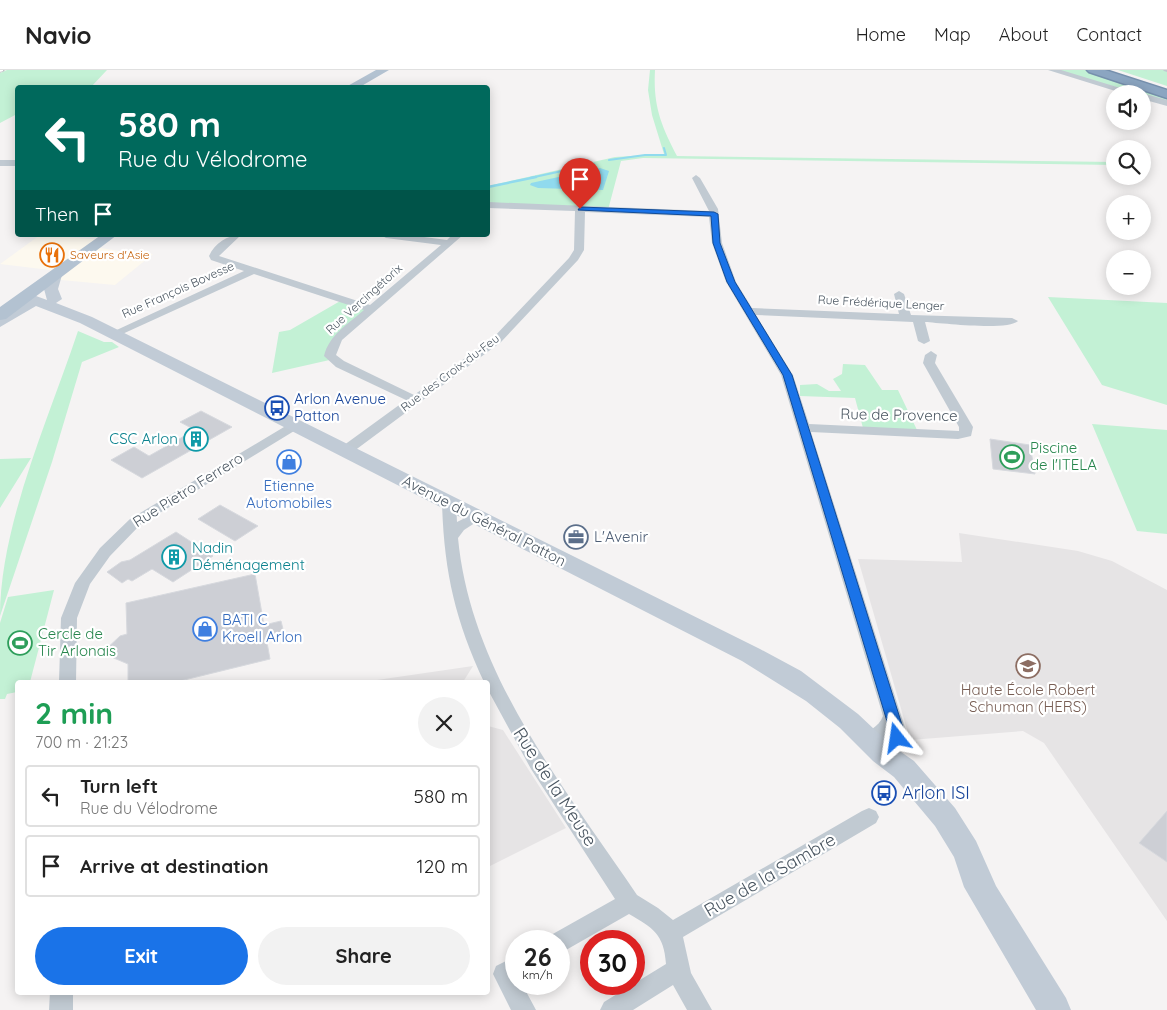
<!DOCTYPE html>
<html lang="en">
<head>
<meta charset="utf-8">
<style>
  :root { --surface:#fff; --page:#f2f2f2; --text:#222; --muted:#767676; --line:#e0e0e0; --accent:#1a73e8 }
  body { margin:0; font-family:Quicksand,sans-serif; background:var(--page); color:var(--text); height:100vh; display:flex; flex-direction:column; font-size:19px; white-space:nowrap }
  * { box-sizing:border-box; margin:0 }
  p { font-size:16px; color:var(--muted) }
  .icon { flex:none; width:28px; height:28px; fill:none; stroke:currentColor; stroke-width:2; stroke-linecap:round; stroke-linejoin:round }
  .map { position:relative; flex:1; overflow:hidden }
  .panel { position:absolute; left:15px; top:610px; width:475px; height:315px; display:flex; flex-direction:column; background:var(--surface); border-radius:5px; box-shadow:0 2px 12px #0003 }
  .panel>* { flex:none }
  .guide { position:absolute; left:15px; top:15px; width:475px; height:152px; border-radius:5px; box-shadow:0 2px 12px #0003; background:#00695c; color:#fff; overflow:hidden }
  .buttons { position:absolute; left:1106px; top:15px; display:grid; gap:10px }
  .buttons a { display:grid; place-items:center; width:45px; height:45px; border-radius:50%; background:var(--surface); box-shadow:0 2px 12px #0003; font-size:25px }
  .speed { position:absolute; left:505px; top:860px; display:flex; gap:10px; font-size:25px; font-weight:700; text-align:center }
  .speed>* { display:grid; place-content:center; width:65px; height:65px; border-radius:50%; background:var(--surface); box-shadow:0 2px 12px #0003; line-height:1 }
  .speed small { font-size:12px; font-weight:400 }
  .speed .limit { border:8px solid #d22; background:#fff; color:#111 }
  .pin { position:absolute; display:grid; place-items:center; width:42px; height:42px; color:#fff; margin:-51px -21px; border-radius:50% 50% 50% 0; rotate:-45deg; box-shadow:0 0 5px #0007 }
  .pin .icon { rotate:45deg }
  .me { position:absolute; width:55px; margin:-28px; rotate:345deg; stroke-linejoin:round; filter:drop-shadow(0 0 4px #0008) }
  .turn { display:flex; align-items:center; gap:18px; height:105px; padding:0 20px; font-size:22px }
  .turn .icon { width:65px; height:65px; stroke-width:2.5 }
  .turn b { display:block; font-size:35px; line-height:42px }
  .then { display:flex; align-items:center; height:48px; padding:0 20px; background:#0003; gap:10px; font-size:19px }
  .round { display:grid; place-items:center; flex:none; width:52px; height:52px; border-radius:26px; background:var(--page) }
  .head { display:flex; align-items:center; justify-content:space-between; height:85px; padding:0 20px }
  h1 { font-size:30px; font-weight:800; line-height:38px; color:#1e9e55 }
  .primary-button { display:flex; gap:10px; margin-top:auto; padding:10px 20px }
  .primary-button a { flex:1; height:58px; border-radius:30px; background:var(--accent); color:#fff; font-size:20px; font-weight:800; line-height:58px; text-align:center }
  .primary-button a+a { background:var(--page); color:var(--text) }
  ul { padding:0; list-style:none }
  li { display:flex; align-items:center; gap:15px; height:62px; margin:0 10px 8px; padding:0 10px; border:2px solid var(--line); border-radius:5px }
  li div { flex:1 }
  li b { display:block; font-size:19px }
  li em { font-style:normal }
  header { display:flex; align-items:center; gap:30px; box-sizing:border-box; height:70px; padding:0 25px; background:var(--surface); border-bottom:1px solid var(--line) }
  header strong { font-size:24px }
  nav { display:flex; gap:28px; margin-inline-start:auto; font-size:18px }
  .map>svg:first-child { display:block }
</style>
</head>
<body>
<header>
<strong>Navio</strong>
<nav><a>Home</a><a>Map</a><a>About</a><a>Contact</a></nav>
</header>
<div class="map">
<svg width="1167" height="940" viewBox="0 0 1167 940">
  <rect width="100%" height="100%" fill="#f5f3f3"/>
  <!-- commercial -->
  <path fill="#fdf9ef" d="M40,165L103,170L95,177L119,181L153,184L115,215L61,210L50,200L0,194Z"/>
  <!-- education -->
  <path fill="#e6e4e5" d="M959,463L1078,481L1112,491L1167,520V851L1044,673L1023,661L910,670L858,489L962,492Z
    M473,596L463,612H377V610Z
    M488,656L503,660L566,758L488,797Z"/>
  <!-- green -->
  <path fill="#c3f1d5" d="M7,0H107L91,17L18,18L17,44L0,53V3Z
    M650,0H655C653,36 661,55 677,86L1115,92V95L643,88L621,91L608,140L488,135V116L615,87L664,84L652,45L648,20Z
    M1052,0H1086L1167,26V33L1142,24Z
    M1118,0H1167V16Z
    M1048,227L1167,233V335L1102,315Z
    M342,230L370,239L338,268L334,289L272,303L279,262L290,260Z
    M78,261L104,272H112L119,277L82,292L52,392L0,546C0,455 49,348 78,261Z
    M843,294L865,295L882,320H898L917,360L863,358L855,328L800,326V315L817,314L829,321H841L833,309L842,304Z
    M1092,354L1167,360V464L1137,461Z
    M31,388L0,438V389Z
    M54,520L30,612H18L17,622L7,624L5,629H0V553L8,527Z"/>
  <!-- water -->
  <path fill="#90daee" d="M600,98L609,101L603,120L538,118L530,115L531,113Z"/>
  <g fill="none" stroke-linecap="round" stroke-linejoin="round">
    <!-- stream-far1 -->
    <path stroke="#90daee" stroke-width="2" d="M609,90L645,85H666L664,78
      M530,108L594,94"/>
    <!-- stream -->
    <path stroke="#90daee" stroke-width="2.5" d="M488,117L536,107"/>
  </g>
  <!-- building -->
  <path fill="#cdcfd5" stroke="#d7d9de" d="M201,341L232,357L142,408L111,390L134,377L149,386L195,360L180,352Z
    M990,369L1030,375L1035,404L993,399Z
    M220,435L258,456L235,471L198,449Z
    M176,462L213,486L173,512L152,499L132,511L128,509L122,513L107,502L121,492L130,490Z
    M255,504L264,555L281,551L284,563L266,567L270,589L176,612H128V594L102,583L120,566L127,564L126,533Z
    M1167,741V792L1139,773Z"/>
  <g fill="none" stroke-linecap="round" stroke-linejoin="round">
    <!-- motorway casing -->
    <g stroke="#7690ad" stroke-width="3">
      <path id="motorway" d="M1087,0H1105L1167,20V28L1089,2Z"/>
    </g>
    <!-- minor -->
    <path fill="#c1cad2" fill-rule="evenodd" d="M1163,0H1167V2L1164,1Z
      M696,105L700,108L718,139L722,173L736,212L752,238L899,244L894,224L899,221L904,224L911,245L1012,248L1018,251C1008,261 941,253 925,252L930,271L924,274L918,271L913,252L756,245L793,305L809,354L959,361V357L923,293L925,285L931,281L937,285L935,293L973,357L971,366L958,369L811,362L905,658C907,675 897,686 882,691L875,688L873,683L875,678L884,672L870,678L863,675L861,670C866,660 879,658 883,646L781,305L726,212L712,173L709,147L585,142L584,180L578,190L501,272L350,384L345,385L338,381L340,378L406,330L336,297L324,286C329,265 348,254 364,240L254,204L118,266H110L108,264L244,201L211,190L209,186C215,173 227,165 241,165L219,186L370,235L441,175L386,168L381,165H409L447,170L452,165H463L342,270L336,285L344,291L414,325L493,268L569,188L574,180L575,141L488,138V132L709,141L692,108Z
      M294,351L300,355L299,358L140,455L110,486L90,514L77,548L76,612H59L61,548L75,513L100,478L130,449Z
      M449,428L456,433L457,452L477,442L484,447L464,460L458,468C471,604 563,715 637,825L658,838L673,850L862,741L869,738L876,741L879,747L876,753L683,867L691,903L712,940H687L673,915L633,940H600L604,932L666,894C664,864 653,858 629,844L559,884V871H549L551,865L615,829L531,699L488,620V612H484C455,550 444,501 442,433Z
      M516,886V914H522L536,940H511L493,904L496,896Z
      M50,922H73V940H49Z"/>
    <!-- tertiary -->
    <path fill="#c1cad2" fill-rule="evenodd" d="M1048,0H1061L1140,24H1125Z
      M1142,23L1167,30V36L1142,29V24H1140Z
      M0,90H18V96H0Z"/>
    <!-- secondary -->
    <path fill="#c1cbd6" fill-rule="evenodd" d="M55,201L62,205L58,219L62,229L56,233L92,247L760,579L801,601L858,644L891,675L914,691L955,738L976,771L996,816L1066,928L1071,940H1036L964,817L954,787L935,756L894,707L873,691L840,658L806,631L742,591L80,253L36,236L0,257V245L11,237L25,232L17,227L20,224L25,222L47,230L44,219L48,205Z"/>
    <!-- primary -->
    <path fill="#b3c2d1" fill-rule="evenodd" d="M376,0H389L358,18H344Z
      M101,165H117L6,249L0,250V237Z"/>
    <!-- motorway -->
    <use href="#motorway" fill="#8ba5c1" fill-rule="evenodd"/>
    <!-- rail casing -->
    <g stroke="#b5b8bd" stroke-width="3">
      <path id="rail" d="M0,1L3,0"/>
    </g>
    <!-- rail -->
    <use href="#rail" stroke="#fff" stroke-width="2" stroke-dasharray="5.5" stroke-linecap="butt"/>
  </g>
  <!-- route -->
  <path fill="#1a73e8" stroke="#114b97" d="M580,137L714,142L718,144L720,173L735,212L792,305L903,658L904,668L902,672H892L889,658L783,305L727,212L713,173L711,146L578,140Z"/>
  <!-- icons -->
  <defs>
    <g id="restaurant-ring" transform="scale(1.25)"><circle r="9.5" fill="#fff" stroke="#e8710a" stroke-width="1.5"/><path d="M-5-6h1v4h1v-4h1v4h1v-4h1v5L-1.5 .5V6h-2V.5L-5-1ZM5-6V6H3V1.5H1.5Q1.5-4 5-6Z" fill="#e8710a"/></g>
    <g id="bus-ring" transform="scale(1.25)"><circle r="9.5" fill="#fff" stroke="#1a4fb4" stroke-width="1.5"/><path d="M-5-6H5V4H4V6H2V4H-2V6H-4V4H-5ZM-3.5-4V0h7V-4ZM-3.5 1.2v1.5H-2V1.2ZM2 1.2v1.5H3.5V1.2Z" fill="#1a4fb4"/></g>
    <g id="building-ring" transform="scale(1.25)"><circle r="9.5" fill="#fff" stroke="#0f9aa8" stroke-width="1.5"/><path d="M-4-6H4V6H1V3H-1V6H-4ZM-2.5-4.3h1.7v1.8h-1.7ZM.8-4.3h1.7v1.8H.8ZM-2.5-1h1.7V.8h-1.7ZM.8-1h1.7V.8H.8Z" fill="#0f9aa8"/></g>
    <g id="stadium-ring" transform="scale(1.25)"><circle r="9.5" fill="#fff" stroke="#2e9e5b" stroke-width="1.5"/><path d="M0-5a6.5 5 0 1 0 0 10a6.5 5 0 1 0 0-10ZM-3.5-1.8h7v3.6h-7Z" fill="#2e9e5b"/></g>
    <g id="shop-ring" transform="scale(1.25)"><circle r="9.5" fill="#fff" stroke="#3f7fe0" stroke-width="1.5"/><path d="M-5-2.5h2.3a2.7 3.5 0 0 1 5.4 0H5L5.5 6h-11ZM-1.5-2.5h3a1.5 2.3 0 0 0-3 0Z" fill="#3f7fe0"/></g>
    <g id="office-ring" transform="scale(1.25)"><circle r="9.5" fill="#fff" stroke="#5c6f8a" stroke-width="1.5"/><path d="M-6-3h4V-5.5h4V-3h4V5H-6ZM-1-4.5V-3h2v-1.5ZM-6 0V1H6V0Z" fill="#5c6f8a"/></g>
    <g id="university-ring" transform="scale(1.25)"><circle r="9.5" fill="#fff" stroke="#8d6e63" stroke-width="1.5"/><path d="M0-5L7-2L0 1L-7-2ZM-4 1L0 2.5L4 1V4Q0 6-4 4Z" fill="#8d6e63"/></g>
  </defs>
  <g fill-rule="evenodd">
    <use href="#restaurant-ring" x="52" y="185"/>
    <use href="#bus-ring" x="277" y="338"/>
    <use href="#building-ring" x="196" y="369"/>
    <use href="#stadium-ring" x="1012" y="387"/>
    <use href="#shop-ring" x="289" y="392"/>
    <use href="#office-ring" x="576" y="467"/>
    <use href="#building-ring" x="174" y="487"/>
    <use href="#shop-ring" x="205" y="559"/>
    <use href="#stadium-ring" x="20" y="573"/>
    <use href="#university-ring" x="1028" y="596"/>
    <use href="#bus-ring" x="884" y="723"/>
  </g>
  <g text-anchor="middle" stroke-width="4.5" stroke-linejoin="round" paint-order="stroke">
    <!-- far-food labels -->
    <g font-size="12" fill="#c56008" stroke="#fff" text-anchor="start">
      <text x="70" y="189">Saveurs d'Asie</text>
    </g>
    <!-- far-street labels -->
    <g font-size="12" fill="#4a5661" stroke="#fff">
      <text transform="translate(178 220) rotate(-24)" y="4">Rue François Bovesse</text>
      <text transform="translate(364 229) rotate(-42)" y="4">Rue Vercingétorix</text>
      <text transform="translate(881 233) rotate(3)" y="4">Rue Frédérique Lenger</text>
      <text transform="translate(450 303) rotate(-37)" y="4">Rue des Croix-du-Feu</text>
    </g>
    <!-- transit labels -->
    <g font-size="15" fill="#164399" stroke="#fff" text-anchor="start">
      <text x="294" y="334">Arlon Avenue<tspan x="294" dy="17">Patton</tspan></text>
    </g>
    <!-- street labels -->
    <g font-size="15" fill="#4a5661" stroke="#fff">
      <text transform="translate(899 345) rotate(1)" y="5">Rue de Provence</text>
      <text transform="translate(188 420) rotate(-32)" y="5">Rue Pietro Ferrero</text>
      <text transform="translate(484 451) rotate(27)" y="5">Avenue du Général Patton</text>
    </g>
    <!-- culture labels -->
    <g font-size="15" fill="#0d838f" stroke="#fff" text-anchor="end">
      <text x="178" y="374">CSC Arlon</text>
      <text x="192" y="483" text-anchor="start">Nadin<tspan x="192" dy="17">Déménagement</tspan></text>
    </g>
    <!-- leisure labels -->
    <g font-size="15" fill="#27864d" stroke="#fff" text-anchor="start">
      <text x="1030" y="383">Piscine<tspan x="1030" dy="17">de l'ITELA</tspan></text>
      <text x="38" y="569">Cercle de<tspan x="38" dy="17">Tir Arlonais</tspan></text>
    </g>
    <!-- shop labels -->
    <g font-size="15" fill="#366cbe" stroke="#fff">
      <text x="289" y="421">Etienne<tspan x="289" dy="17">Automobiles</tspan></text>
      <text x="222" y="555" text-anchor="start">BATI C<tspan x="222" dy="17">Kroell Arlon</tspan></text>
    </g>
    <!-- service labels -->
    <g font-size="15" fill="#4e5e75" stroke="#fff" text-anchor="start">
      <text x="594" y="472">L'Avenir</text>
    </g>
    <!-- education labels -->
    <g font-size="15" fill="#785e54" stroke="#fff">
      <text x="1028" y="625">Haute École Robert<tspan x="1028" dy="17">Schuman (HERS)</tspan></text>
    </g>
    <!-- near-street labels -->
    <g font-size="18" fill="#4a5661" stroke="#fff">
      <text transform="translate(555 717) rotate(57)" y="6">Rue de la Meuse</text>
      <text transform="translate(770 805) rotate(-30)" y="6">Rue de la Sambre</text>
    </g>
    <!-- near-transit labels -->
    <g font-size="18" fill="#164399" stroke="#fff" text-anchor="start">
      <text x="902" y="729">Arlon ISI</text>
    </g>
  </g>
</svg>
<div class="buttons">
<a><svg class="icon" aria-label="sound" viewBox="0 0 24 24"><path d="M4 9h4l5-4v14l-5-4H4zM17 9q2 3 0 6"/></svg></a>
<a><svg class="icon" aria-label="search" viewBox="0 0 24 24"><circle cx="10" cy="10" r="6"/><path d="M15 15l6 6"/></svg></a>
<a>+</a>
<a>−</a>
</div>
<div class="speed"><div>26<small>km/h</small></div><div class="limit">30</div></div>
<div class="pin" style="left:580px;top:139px;background:#d93025"><svg class="icon" aria-label="arrive" viewBox="0 0 24 24"><path d="M6 21V4h12l-3 4 3 4H6"/></svg></div>
<svg class="me" style="left:897px;top:668px" viewBox="-20 -20 40 40"><path d="M0-17L14 15 0 8-14 15z" fill="#1a73e8" stroke="#fff" stroke-width="4"/></svg>
<div class="guide">
<div class="turn"><svg class="icon" aria-label="left" viewBox="0 0 24 24"><path d="M17 20v-9H6M10 6l-5 5 5 5"/></svg><div><b>580 m</b>Rue du Vélodrome</div></div>
<div class="then">Then<svg class="icon" aria-label="arrive" viewBox="0 0 24 24"><path d="M6 21V4h12l-3 4 3 4H6"/></svg></div>
</div>
<section class="panel">
<div class="head"><div><h1>2 min</h1><p>700 m · 21:23</p></div><a class="round"><svg class="icon" aria-label="close" viewBox="0 0 24 24"><path d="M6 6l12 12M18 6L6 18"/></svg></a></div>
<ul>
<li><svg class="icon" aria-label="left" viewBox="0 0 24 24"><path d="M17 20v-9H6M10 6l-5 5 5 5"/></svg><div><b>Turn left</b><p>Rue du Vélodrome</p></div><em>580 m</em></li>
<li><svg class="icon" aria-label="arrive" viewBox="0 0 24 24"><path d="M6 21V4h12l-3 4 3 4H6"/></svg><div><b>Arrive at destination</b></div><em>120 m</em></li>
</ul>
<div class="primary-button"><a>Exit</a><a>Share</a></div>
</section>
</div>
</body>
</html>
